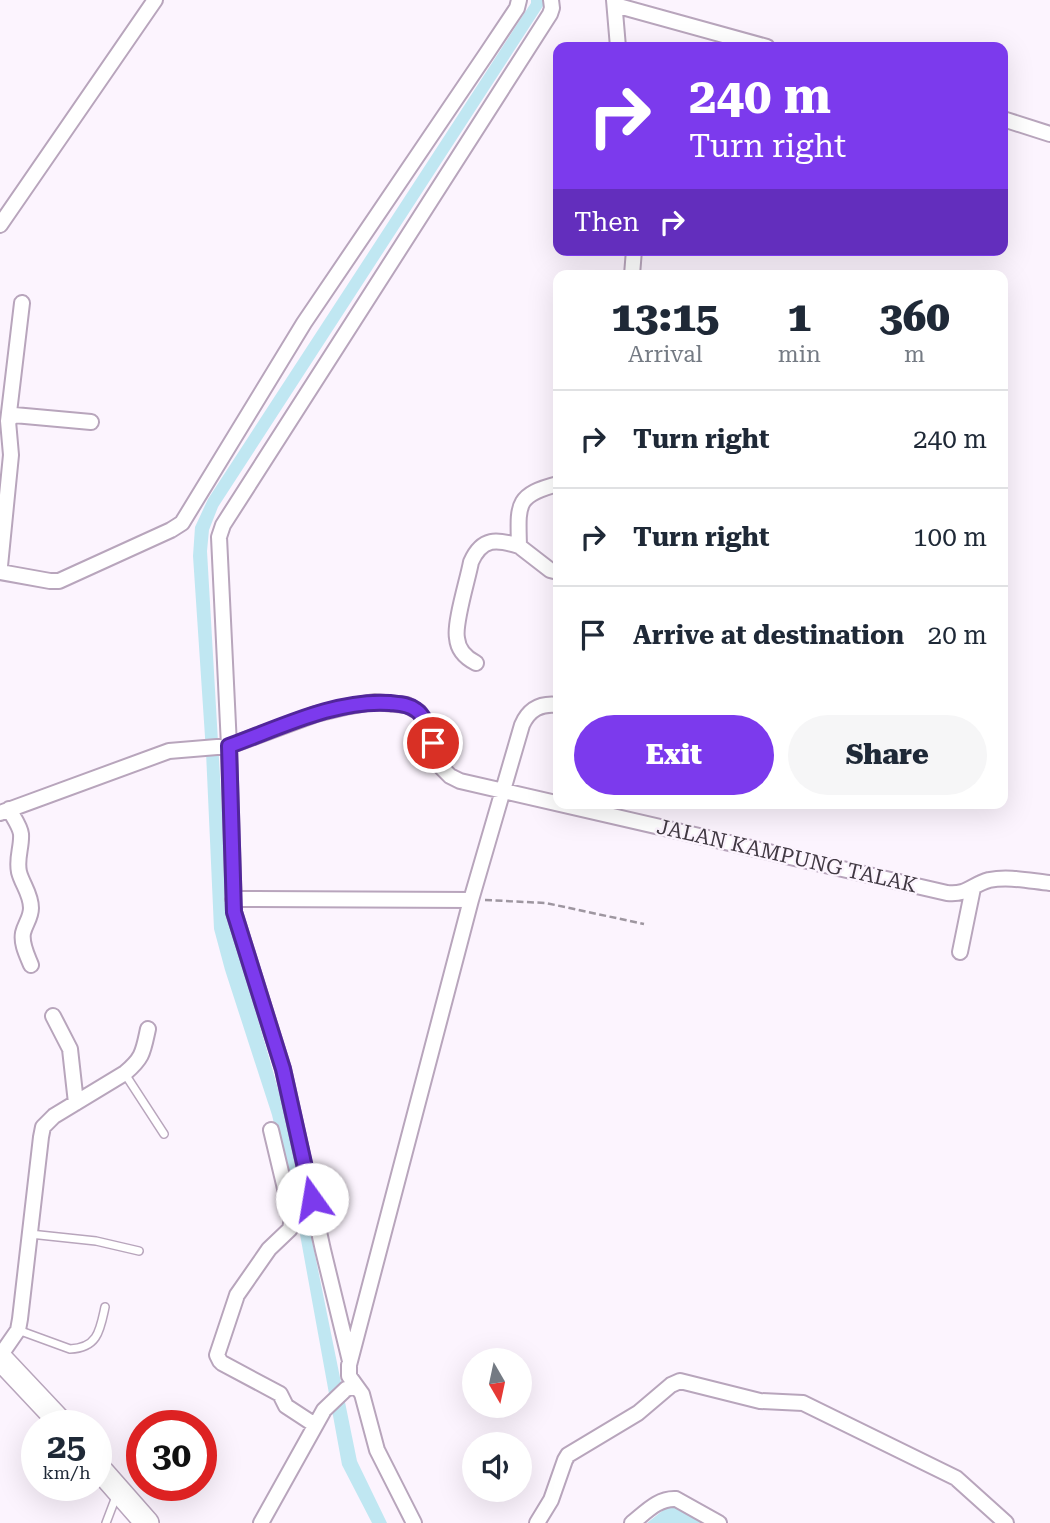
<!DOCTYPE html>
<html lang="en">
<head>
<meta charset="utf-8">
<style>
  :root { --surface:#fff; --page:#f6f6f7; --text:#1f2937; --muted:#747a83; --line:#e0e1e3; --accent:#7c3aed }
  body { margin:0; font-family:"Roboto Serif",serif; background:var(--page); color:var(--text); height:100vh; display:flex; flex-direction:column; font-size:26px; white-space:nowrap }
  * { box-sizing:border-box; margin:0 }
  p { font-size:23px; color:var(--muted) }
  .icon { flex:none; width:38px; height:38px; fill:none; stroke:currentColor; stroke-width:2; stroke-linecap:round; stroke-linejoin:round }
  .map { position:relative; flex:1; overflow:hidden }
  .drawer { position:absolute; left:553px; top:270px; width:455px; height:539px; display:flex; flex-direction:column; background:var(--surface); border-radius:14px; box-shadow:0 7px 28px #0002 }
  .drawer>* { flex:none }
  .hud { position:absolute; left:553px; top:42px; width:455px; height:214px; border-radius:14px; box-shadow:0 7px 28px #0002; background:#7c3aed; color:#fff; overflow:hidden }
  .needle { width:46px; rotate:171deg }
  .fabs { position:absolute; left:462px; top:1348px; display:grid; gap:14px }
  .fabs a { display:grid; place-items:center; width:70px; height:70px; border-radius:50%; background:var(--surface); box-shadow:0 7px 28px #0002; font-size:35px }
  .speed { position:absolute; left:21px; top:1410px; display:flex; gap:14px; font-size:35px; font-weight:700; text-align:center }
  .speed>* { display:grid; place-content:center; width:91px; height:91px; border-radius:50%; background:var(--surface); box-shadow:0 7px 28px #0002; line-height:1 }
  .speed small { font-size:18px; font-weight:400 }
  .speed .limit { border:10px solid #d22; background:#fff; color:#111 }
  .pin { position:absolute; display:grid; place-items:center; width:60px; height:60px; color:#fff; margin:-30px; border:4px solid #fff; border-radius:50%; box-shadow:0 2px 7px #0007 }
  .me { position:absolute; width:77px; margin:-38px; rotate:347deg; stroke-linejoin:round; filter:drop-shadow(0 0 5px #0008) }
  .turn { display:flex; align-items:center; gap:24px; height:147px; padding:0 21px; font-size:32px }
  .turn .icon { width:91px; height:91px; stroke-width:2.5 }
  .turn b { display:block; font-size:49px; line-height:60px }
  .then { display:flex; align-items:center; height:66px; padding:0 21px; background:#0003; gap:14px; font-size:26px }
  .eta { display:flex; justify-content:space-evenly; align-items:center; height:119px; text-align:center }
  .eta b { font-size:42px; font-weight:800; line-height:49px }
  .primary-button { display:flex; gap:14px; margin-top:auto; padding:14px 21px }
  .primary-button a { flex:1; height:80px; border-radius:42px; background:var(--accent); color:#fff; font-size:28px; font-weight:800; line-height:80px; text-align:center }
  .primary-button a+a { background:var(--page); color:var(--text) }
  ul { padding:0; list-style:none }
  li { display:flex; align-items:center; gap:21px; height:98px; padding:0 21px; border-top:2px solid var(--line) }
  li div { flex:1 }
  li b { display:block; font-size:26px }
  li em { font-style:normal }
  .map>svg:first-child { display:block }
</style>
</head>
<body>
<div class="map">
<svg width="1050" height="1523" viewBox="0 0 1050 1523">
  <rect width="100%" height="100%" fill="#fcf4fe"/>
  <!-- water -->
  <path fill="#c0e7f2" d="M531,0H544L545,3L218,507L209,530L207,551L228,915L289,1127L357,1461L387,1523H372L342,1465L299,1229L272,1115L225,970L214,929L206,752L193,556L195,527L208,499L531,3Z
    M671,1504L704,1523H647Z"/>
  <g fill="none" stroke-linecap="round" stroke-linejoin="round">
    <!-- lane casing -->
    <g stroke="#b8a5bc" stroke-width="10">
      <path id="lane" d="M125,1074L164,1134
        M30,1234L96,1241L139,1251
        M18,1330L70,1349C98,1348 100,1330 105,1307
        M106,1523L117,1494"/>
    </g>
    <!-- street casing -->
    <g stroke="#b8a5bc" stroke-width="18">
      <path id="street" d="M614,0L618,47
        M615,5L767,47
        M1003,119L1050,134
        M0,225L155,0
        M632,275L634,250
        M8,421L14,415L91,422
        M558,484C515,495 518,505 519,546L550,570L558,572
        M0,566L11,455L8,421L22,303
        M0,572L50,581H59L171,530L182,523L304,323L487,53L517,8L519,0
        M476,663C466,658 458,650 457,638C454,623 468,579 471,562C482,537 497,539 519,546
        M9,809C13,817 20,826 21,834C22,847 16,858 19,872C22,884 31,894 31,908C31,918 25,924 23,933C21,944 27,955 31,965
        M0,813L169,751L229,746L316,714L345,707L374,702L407,705L419,712L426,723L442,768L450,776L460,781L947,893C968,895 971,885 989,880C1009,876 1030,881 1050,883
        M233,899L471,900
        M960,952L973,888
        M53,1016L70,1049L76,1103
        M271,1130L292,1218L290,1229L269,1249L237,1295L217,1355L220,1361L222,1363L280,1394L286,1406L315,1425
        M0,1356L18,1330L20,1319L41,1137L43,1127L54,1116L125,1073C143,1058 143,1052 148,1029
        M350,1361L323,1250L283,1069L234,912L229,746L219,537L223,525L550,14L552,8L551,0
        M261,1523L324,1410L346,1389L356,1386
        M414,1523L377,1450L362,1394L349,1376V1365L471,900L522,725C529,709 541,703 558,705
        M537,1523L551,1500L565,1460L568,1455L638,1413L671,1385L680,1381L760,1401L803,1403L956,1478L1006,1523
        M632,1523C646,1512 658,1498 676,1499L719,1523"/>
    </g>
    <!-- primary casing -->
    <g stroke="#b8a5bc" stroke-width="26">
      <path id="primary" d="M0,1358L64,1426
        M96,1465L147,1523"/>
    </g>
    <!-- path -->
    <path stroke="#9e96a0" stroke-width="2.5" stroke-dasharray="7 3.5" stroke-linecap="butt" d="M485,900L546,903L644,924"/>
    <!-- lane -->
    <use href="#lane" stroke="#fff" stroke-width="7"/>
    <!-- street -->
    <use href="#street" stroke="#fff" stroke-width="14"/>
    <!-- primary -->
    <use href="#primary" stroke="#fff" stroke-width="23"/>
  </g>
  <g fill="none" stroke-linecap="round" stroke-linejoin="round">
    <!-- route casing -->
    <g stroke="#51269a" stroke-width="18">
      <path id="route" d="M312,1199L283,1069L234,912L229,746C279,728 336,699 390,703C399,704 408,704 416,710C426,717 429,731 433,743"/>
    </g>
    <!-- route -->
    <use href="#route" stroke="#7c3aed" stroke-width="12"/>
  </g>
  <g text-anchor="middle" stroke-width="5" stroke-linejoin="round" paint-order="stroke">
    <!-- street labels -->
    <g font-size="21" fill="#413943" stroke="#fcf4fe">
      <text transform="translate(787 856) rotate(13)" y="7">JALAN KAMPUNG TALAK</text>
    </g>
  </g>
</svg>
<div class="fabs">
<a><svg class="needle" viewBox="-14 -14 28 28"><path d="M0-13l5 13h-10z" fill="#e53935"/><path d="M0 13l5-13h-10z" fill="#747a83"/></svg></a>
<a><svg class="icon" aria-label="sound" viewBox="0 0 24 24"><path d="M4 9h4l5-4v14l-5-4H4zM17 9q2 3 0 6"/></svg></a>
</div>
<div class="speed"><div>25<small>km/h</small></div><div class="limit">30</div></div>
<div class="pin" style="left:433px;top:743px;background:#d93025"><svg class="icon" aria-label="arrive" viewBox="0 0 24 24"><path d="M6 21V4h12l-3 4 3 4H6"/></svg></div>
<svg class="me" style="left:312px;top:1199px" viewBox="-20 -20 40 40"><circle r="19" fill="#fff"/><path d="M0-13L10 11 0 6-10 11z" fill="#7c3aed"/></svg>
<div class="hud">
<div class="turn"><svg class="icon" aria-label="right" viewBox="0 0 24 24"><path d="M7 20v-9h11M14 6l5 5-5 5"/></svg><div><b>240 m</b>Turn right</div></div>
<div class="then">Then<svg class="icon" aria-label="right" viewBox="0 0 24 24"><path d="M7 20v-9h11M14 6l5 5-5 5"/></svg></div>
</div>
<section class="drawer">
<div class="eta">
<div><b>13:15</b><p>Arrival</p></div>
<div><b>1</b><p>min</p></div>
<div><b>360</b><p>m</p></div>
</div>
<ul>
<li><svg class="icon" aria-label="right" viewBox="0 0 24 24"><path d="M7 20v-9h11M14 6l5 5-5 5"/></svg><div><b>Turn right</b></div><em>240 m</em></li>
<li><svg class="icon" aria-label="right" viewBox="0 0 24 24"><path d="M7 20v-9h11M14 6l5 5-5 5"/></svg><div><b>Turn right</b></div><em>100 m</em></li>
<li><svg class="icon" aria-label="arrive" viewBox="0 0 24 24"><path d="M6 21V4h12l-3 4 3 4H6"/></svg><div><b>Arrive at destination</b></div><em>20 m</em></li>
</ul>
<div class="primary-button"><a>Exit</a><a>Share</a></div>
</section>
</div>
</body>
</html>
